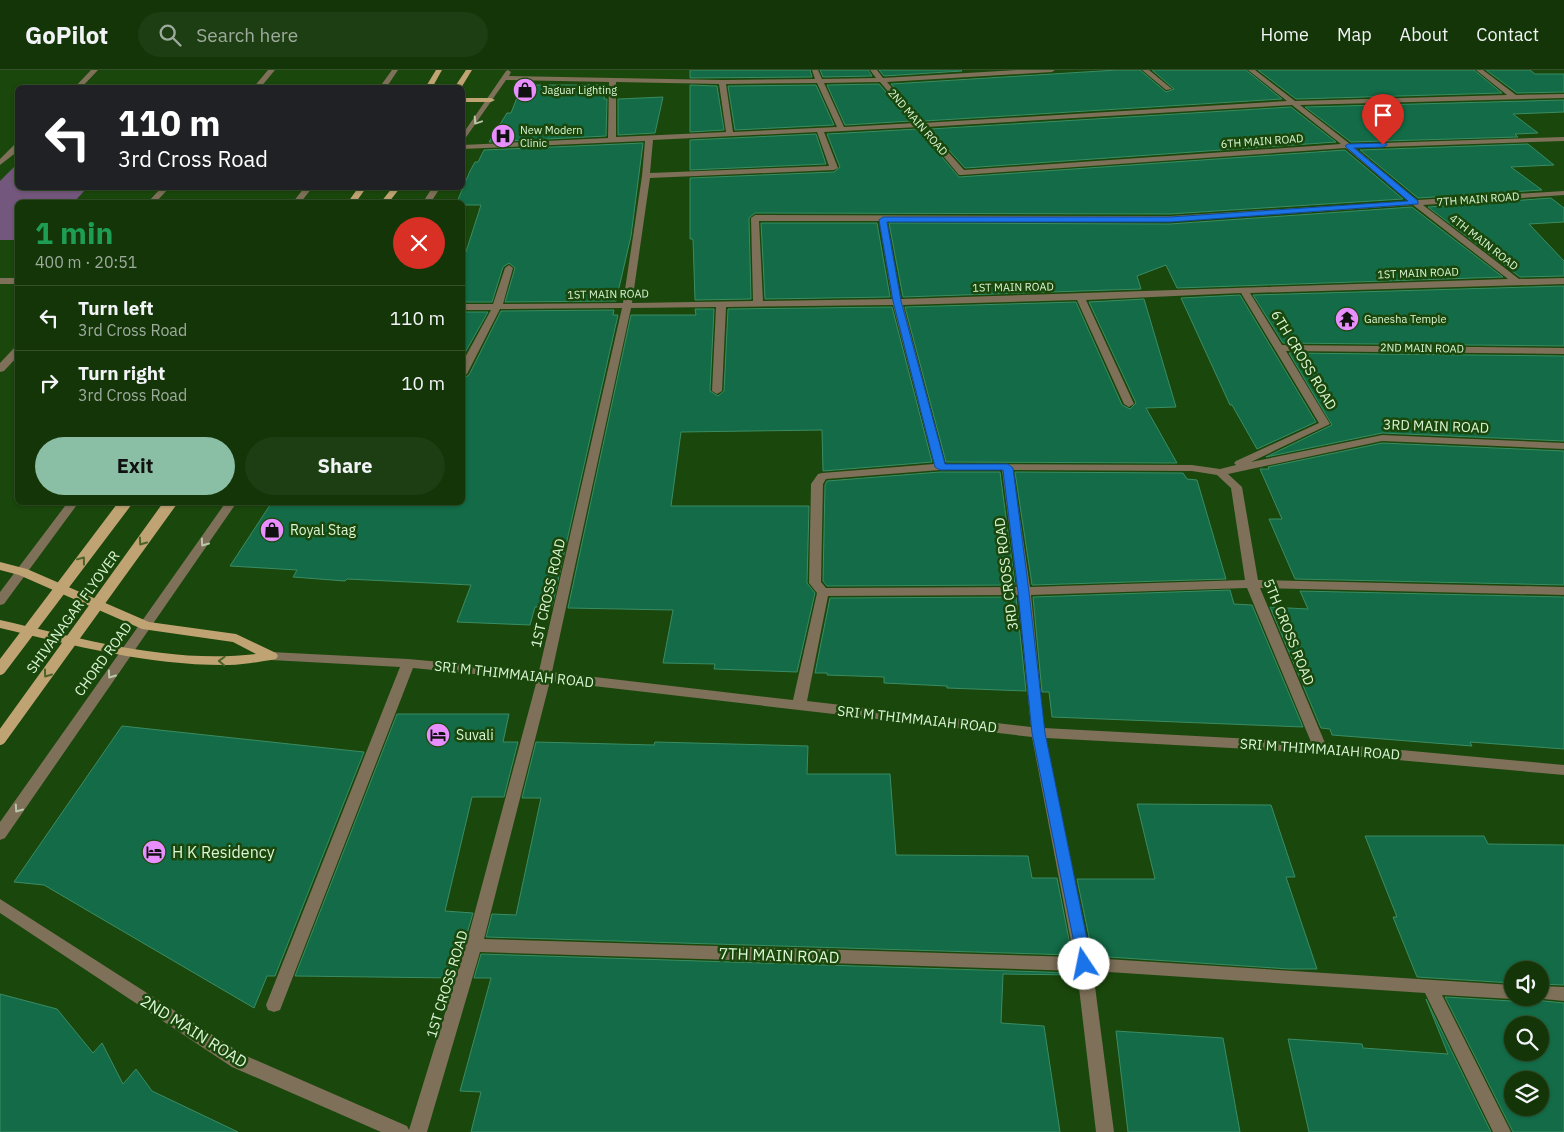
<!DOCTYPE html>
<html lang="en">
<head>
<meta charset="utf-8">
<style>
  :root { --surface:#143508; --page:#1d3d12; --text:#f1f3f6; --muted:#9dab9c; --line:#335029; --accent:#8abfa5 }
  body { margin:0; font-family:"IBM Plex Sans",sans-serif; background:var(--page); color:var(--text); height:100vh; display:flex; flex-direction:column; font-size:19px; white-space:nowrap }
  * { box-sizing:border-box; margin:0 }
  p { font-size:16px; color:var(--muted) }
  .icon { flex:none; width:28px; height:28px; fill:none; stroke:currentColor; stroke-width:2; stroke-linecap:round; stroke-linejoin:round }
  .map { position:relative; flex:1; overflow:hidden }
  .side { position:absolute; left:15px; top:130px; width:450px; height:305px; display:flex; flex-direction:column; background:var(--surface); border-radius:8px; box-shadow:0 1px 4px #0004,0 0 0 1px var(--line) }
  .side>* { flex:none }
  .guide { position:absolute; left:15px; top:15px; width:450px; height:105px; border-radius:8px; box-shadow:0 1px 4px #0004,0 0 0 1px var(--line); background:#202124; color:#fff; overflow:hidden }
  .buttons { position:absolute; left:1504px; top:891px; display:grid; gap:10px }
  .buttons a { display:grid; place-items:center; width:45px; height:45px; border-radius:50%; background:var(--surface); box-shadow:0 1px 4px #0004,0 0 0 1px var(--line); font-size:25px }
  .pin { position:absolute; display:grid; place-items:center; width:42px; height:42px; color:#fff; margin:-51px -21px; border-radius:50% 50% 50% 0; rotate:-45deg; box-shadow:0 0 5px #0007 }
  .pin .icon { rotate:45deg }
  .me { position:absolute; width:55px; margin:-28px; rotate:349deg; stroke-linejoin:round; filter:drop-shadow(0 0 4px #0008) }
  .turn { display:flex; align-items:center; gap:18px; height:105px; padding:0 20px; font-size:22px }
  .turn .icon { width:65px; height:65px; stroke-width:2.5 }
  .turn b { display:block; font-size:35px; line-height:42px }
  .round { display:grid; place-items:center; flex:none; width:52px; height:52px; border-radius:26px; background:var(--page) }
  .summary { display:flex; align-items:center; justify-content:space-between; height:85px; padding:0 20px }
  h1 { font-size:30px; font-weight:700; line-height:38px; color:#1e9e55 }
  .primary-button { display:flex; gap:10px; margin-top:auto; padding:10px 20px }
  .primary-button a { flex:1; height:58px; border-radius:30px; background:var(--accent); color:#111; font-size:20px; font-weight:700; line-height:58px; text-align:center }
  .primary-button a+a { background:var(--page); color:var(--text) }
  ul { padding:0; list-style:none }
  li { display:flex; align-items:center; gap:15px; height:65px; padding:0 20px; border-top:1px solid var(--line) }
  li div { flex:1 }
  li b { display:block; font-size:19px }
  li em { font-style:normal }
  header { display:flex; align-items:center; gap:30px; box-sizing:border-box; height:70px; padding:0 25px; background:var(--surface); border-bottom:1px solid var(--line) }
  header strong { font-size:24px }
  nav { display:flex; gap:28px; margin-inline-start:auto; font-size:18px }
  .search { width:350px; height:45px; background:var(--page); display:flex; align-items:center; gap:12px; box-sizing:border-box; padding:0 18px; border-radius:28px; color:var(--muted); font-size:19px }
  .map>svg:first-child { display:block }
</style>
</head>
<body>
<header>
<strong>GoPilot</strong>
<div class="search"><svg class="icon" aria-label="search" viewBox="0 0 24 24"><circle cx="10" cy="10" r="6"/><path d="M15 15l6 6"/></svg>Search here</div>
<nav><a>Home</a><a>Map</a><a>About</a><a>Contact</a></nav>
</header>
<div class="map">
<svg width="1564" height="1062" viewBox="0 0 1564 1062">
  <rect width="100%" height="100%" fill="#1a470b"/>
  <!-- green -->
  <path fill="#74577c" d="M17,94L18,118H87L74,132H18L17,170H0V111Z"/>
  <!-- building -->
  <path fill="#136c47" stroke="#3b8c64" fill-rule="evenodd" d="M690,0H810L812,7L690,8Z
    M820,0H868L872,6L823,7Z
    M879,0H961L962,1L884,6Z
    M1117,0H1140L1166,22L1174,19L1152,0H1246L1282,29L924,51L891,14Z
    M1258,0H1474L1502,23L1296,29Z
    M1486,0H1530L1535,4H1564V22L1517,23Z
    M879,14L911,51L845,55L827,15Z
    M522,15H605L604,29H607L606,66L489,72L507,43H511Z
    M690,15L717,16L724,60L690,62Z
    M816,15L834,55L735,60L728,16Z
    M663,27L655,63L618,65V29Z
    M1564,30V42L1513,44L1538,63L1515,64L1518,67L1351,72L1305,37Z
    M1291,37L1336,72L965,98L930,59Z
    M918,59L959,107L1345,80L1403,129L1170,144L755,143L749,148L751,229L695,230L693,169H690V108L834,102L840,97L827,64Z
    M816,64L826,94L690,100V70Z
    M643,73L631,166L616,231L505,232L515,198L509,193L503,197L492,232H462V194L481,135H462V132H457L470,101L475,92H478L484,80Z
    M1528,74L1554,95L1511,97L1542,120L1418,128L1360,80Z
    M1551,128L1564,138V152L1529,154L1564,191V206L1520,207L1428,137Z
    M1412,137L1503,207L1177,218L1166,195L1137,206L1141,219L903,227L889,153L1170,154Z
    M761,153H877L890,227L765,229Z
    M1564,216V276L1283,273L1253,225Z
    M1240,225L1316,352L1257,379L1232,335H1230L1181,228Z
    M1144,229L1176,337L1146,338L1177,393L946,392L905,237L1076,232L1122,335L1130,339L1136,333L1089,232Z
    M892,237L932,392L823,401L822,360L681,362L671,436H809L807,513L815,523L797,602L714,599L715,594L663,593L673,540L568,538L631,245H696L695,239H714L710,321L718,326L724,321L728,239Z
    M614,240L613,245H618L552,537H535L530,555L457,552L471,515L347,509L345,511L293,507L297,500L230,496L272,432H462V309L469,305L501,241Z
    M462,242H488L462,288Z
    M1289,283L1564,286V371L1382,363L1266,387L1332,355Z
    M1382,373L1564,381V515L1295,509L1269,449H1282L1260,399H1269L1268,397Z
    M940,402H1000L1015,515L827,516L823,511L825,415L827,411Z
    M1015,402L1183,403L1187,409L1197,410L1226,509L1032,515Z
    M1230,520L1234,534L1252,535L1303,657L1052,647L1049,622H1042L1033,527Z
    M1300,521L1564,527V679L1470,672L1472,676L1332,665L1330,659L1321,658L1270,537L1308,539Z
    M1016,527L1026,621L947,618V616L884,613V607L827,605V603H815L830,528Z
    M397,644H509L503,672H518L504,727H472L445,841L473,843L454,908L295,906Z
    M122,656L364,682L275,906H267L254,938L44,815L14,812Z
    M536,672L654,675L655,672L808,676L807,704H890L896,785L1028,786L1032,808H1057L1072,885L486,867L492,844L516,845L541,728H522Z
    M1137,734L1271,735L1295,807H1286L1317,899H1290L1093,886L1077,809H1155Z
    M1365,766H1484L1488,774L1564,775V915L1540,914V900H1512V913L1417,907L1393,847H1397Z
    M481,884L1075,903L1076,905L1003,904L1001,953L1044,956L1060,1062H471L481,1022L460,1021L491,908H474Z
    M0,924L57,939L93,983L102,973L123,1014L136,999L152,1021L238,1062H0Z
    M1445,927L1512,931L1519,928H1532L1534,930L1564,933V1062H1513ZM1512,955H1540V982H1512ZM1512,1010H1540V1038H1512Z
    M1426,929L1491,1062H1309L1288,969L1362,974L1363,978L1448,984Z
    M1116,961L1223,968L1240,1062H1128Z"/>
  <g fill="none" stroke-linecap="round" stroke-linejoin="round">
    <!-- minor -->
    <path fill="#7e7059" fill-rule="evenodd" d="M91,0H98L81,18H74Z
      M268,0H275L260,18H253Z
      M392,0H398L386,18H379Z
      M508,0L511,2L509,6L722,10L815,9L812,0H818L822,9L876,8L870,0H877L883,8L1017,0H1055L1052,2L887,12L923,53L1287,31L1248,0H1255L1295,31L1507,25L1476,0H1483L1516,25L1564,24V28L1300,35L1350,74L1564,67V71L1355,78L1417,130L1564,121V125L1423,135L1519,209L1564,208V214L1250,223L1282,275L1564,278V284L1286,281L1330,354L1251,392L1382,365L1564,373V379L1382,371L1228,404L1242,417L1258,510L1564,517V525L1260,518L1325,673L1564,695V705L1320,683L1046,668L1091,888L1512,915V928H1517L1512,929L1442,925L1511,1062H1493L1425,923L1093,901L1114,1062H1096L1077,901L480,882L427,1062H381L232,997L0,843V829L244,985L407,1056L409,1060L466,875L537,610L413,598L282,935L280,940L274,942L268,940L266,935L400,597L271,590L266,589L264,586L266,583L271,582L408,589L539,601L622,238L500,239L467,304L462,307V293L491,240H462V234H493L505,198L509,195L513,198L503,234L623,233L642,106L645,71L462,79V75L608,68L609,12L506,10L462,73V65L506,1ZM616,12L719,14L726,62L616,67ZM880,12L915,53L844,57L824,13ZM817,13L837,57L733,62L726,14ZM1292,35L1341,74L964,100L926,57ZM919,57L959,105H962L1346,78L1408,131L1170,146L755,145L751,148L753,231L632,233L650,108L834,100L838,98L824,62ZM817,62L829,96L650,103L653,70ZM1413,135L1508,209L901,229L887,151L1170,152ZM759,151H879L892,229L763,231ZM1241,223L1319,353L1236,391L1234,393L1236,395L1220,399L1192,395L945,394L903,235L1077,230L1124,334L1129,337L1134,334L1086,230ZM893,235L934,394L822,403L818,404L811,414L809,513L817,523L793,630L552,602L631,238L716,237L712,321L717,324L722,321L726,237ZM940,400H1002L1017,517L826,518L821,512L823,414L826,409ZM1013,400L1192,401L1217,405L1231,418L1245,510L1030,517ZM1247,518L1311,672L1044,658L1031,525ZM1018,525L1031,657L807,631L828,526ZM550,611L1032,667L1074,887L484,869Z
      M1142,0H1149L1172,19L1166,20Z
      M15,74H18V81L0,95V89Z
      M161,118H169L156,132H148Z
      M304,118H312L301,132H293Z
      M432,118H440L431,132H423Z
      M0,208H18V214H0Z
      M18,276V286L4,301L0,302V293L15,277Z
      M68,432H79L4,534L0,535V522Z
      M226,432H237L5,768L0,770V752Z
      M1540,916L1564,917V931L1534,928H1540Z"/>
    <!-- major -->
    <path fill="#c0a373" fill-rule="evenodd" d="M436,0H442L432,18H425Z
      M466,0H472L461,18H454Z
      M462,28H491L495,30L491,32H462Z
      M358,118H366L356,132H348Z
      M392,118H400L389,132H381Z
      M0,492L27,499L149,552L236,564L276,583L278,586L276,589L271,590C257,592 243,595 229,595C151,596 76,576 0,558V550C84,569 169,594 256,584L233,572L142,559L19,505L0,500Z"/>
    <!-- major-bridge -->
    <path stroke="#c0a373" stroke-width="12" d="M0,599L126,432
      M0,669L171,432"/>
  </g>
  <!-- one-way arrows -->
  <defs><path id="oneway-chevron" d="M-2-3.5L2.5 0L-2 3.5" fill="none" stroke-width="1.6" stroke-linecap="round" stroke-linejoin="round" transform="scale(1.25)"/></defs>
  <g stroke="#bac6aa">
    <use href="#oneway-chevron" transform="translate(477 51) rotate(124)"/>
    <use href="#oneway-chevron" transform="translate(204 473) rotate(125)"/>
    <use href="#oneway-chevron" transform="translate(111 605) rotate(125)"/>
    <use href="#oneway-chevron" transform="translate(18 739) rotate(125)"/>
  </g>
  <g stroke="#4c632a">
    <use href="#oneway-chevron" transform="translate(142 472) rotate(126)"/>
    <use href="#oneway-chevron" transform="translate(82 490) rotate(-53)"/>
    <use href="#oneway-chevron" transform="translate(222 591) rotate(-178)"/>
    <use href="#oneway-chevron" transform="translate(47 604) rotate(126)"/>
  </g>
  <!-- route -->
  <path fill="#1a73e8" stroke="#114b97" d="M1386,73L1387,75L1383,77L1354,78L1418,131V134L1170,152H887L901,231L945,394H1008L1013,398L1029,522L1045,663L1092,894L1090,898L1084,900L1079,898L1032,663L1018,522L1003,400H940L935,397L893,231L879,150L883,147H1170L1408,131L1345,76L1348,74Z"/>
  <!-- icons -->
  <defs>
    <g id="shop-disc" transform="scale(1.25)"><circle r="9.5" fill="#e88eff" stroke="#1a470b"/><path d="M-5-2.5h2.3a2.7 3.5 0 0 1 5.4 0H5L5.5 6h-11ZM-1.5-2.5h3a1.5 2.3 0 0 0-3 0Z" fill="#111"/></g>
    <g id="hospital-disc" transform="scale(1.25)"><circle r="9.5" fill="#e88eff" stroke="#1a470b"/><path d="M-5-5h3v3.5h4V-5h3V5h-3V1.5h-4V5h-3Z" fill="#111"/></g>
    <g id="temple-disc" transform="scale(1.25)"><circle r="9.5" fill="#e88eff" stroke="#1a470b"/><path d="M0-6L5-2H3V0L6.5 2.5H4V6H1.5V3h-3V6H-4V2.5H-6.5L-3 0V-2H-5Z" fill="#111"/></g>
    <g id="hotel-disc" transform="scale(1.25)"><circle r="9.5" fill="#e88eff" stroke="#1a470b"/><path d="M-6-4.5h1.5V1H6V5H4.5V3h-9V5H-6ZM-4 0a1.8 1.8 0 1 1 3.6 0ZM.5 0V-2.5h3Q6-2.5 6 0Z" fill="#111"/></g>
  </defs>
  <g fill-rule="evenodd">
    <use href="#shop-disc" x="525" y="20"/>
    <use href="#hospital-disc" x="503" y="66"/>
    <use href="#temple-disc" x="1347" y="249"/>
    <use href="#shop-disc" x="272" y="460"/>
    <use href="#hotel-disc" x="438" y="665"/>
    <use href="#hotel-disc" x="154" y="782"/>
  </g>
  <g text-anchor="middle" stroke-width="5" stroke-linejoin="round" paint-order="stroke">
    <!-- far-poi labels -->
    <g font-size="11" fill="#dbf5d5" stroke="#1a470b" text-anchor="start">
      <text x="542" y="24">Jaguar Lighting</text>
      <text x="520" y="64">New Modern<tspan x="520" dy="13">Clinic</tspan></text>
      <text x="1364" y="253">Ganesha Temple</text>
    </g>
    <!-- far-street labels -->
    <g font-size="11" fill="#dbf5d5" stroke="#1a470b">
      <text transform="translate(918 52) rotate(49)" y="4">2ND MAIN ROAD</text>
      <text transform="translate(1262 71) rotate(-4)" y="4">6TH MAIN ROAD</text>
      <text transform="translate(1478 129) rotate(-4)" y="4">7TH MAIN ROAD</text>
      <text transform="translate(1484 172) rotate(38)" y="4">4TH MAIN ROAD</text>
      <text transform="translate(1418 203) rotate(-2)" y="4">1ST MAIN ROAD</text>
      <text transform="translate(1013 217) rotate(-1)" y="4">1ST MAIN ROAD</text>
      <text transform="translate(608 224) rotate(-1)" y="4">1ST MAIN ROAD</text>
      <text transform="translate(1422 278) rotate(1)" y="4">2ND MAIN ROAD</text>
    </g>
    <!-- street labels -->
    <g font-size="14" fill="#dbf5d5" stroke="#1a470b">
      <text transform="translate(1304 290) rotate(59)" y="5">6TH CROSS ROAD</text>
      <text transform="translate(1436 356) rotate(2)" y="5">3RD MAIN ROAD</text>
      <text transform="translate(1006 504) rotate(-97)" y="5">3RD CROSS ROAD</text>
      <text transform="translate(548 523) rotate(-77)" y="5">1ST CROSS ROAD</text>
      <text transform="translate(73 542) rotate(-54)" y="5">SHIVANAGAR FLYOVER</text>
      <text transform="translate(1289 562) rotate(68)" y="5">5TH CROSS ROAD</text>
      <text transform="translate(103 589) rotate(-54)" y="5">CHORD ROAD</text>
      <text transform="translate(514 604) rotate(6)" y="5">SRI M THIMMAIAH ROAD</text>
      <text transform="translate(917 649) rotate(6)" y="5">SRI M THIMMAIAH ROAD</text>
      <text transform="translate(1320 679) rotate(4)" y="5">SRI M THIMMAIAH ROAD</text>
      <text transform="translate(447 914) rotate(-73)" y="5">1ST CROSS ROAD</text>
    </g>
    <!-- poi labels -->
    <g font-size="14" fill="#dbf5d5" stroke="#1a470b" text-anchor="start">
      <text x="290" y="465">Royal Stag</text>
      <text x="456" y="670">Suvali</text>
    </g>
    <!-- near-poi labels -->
    <g font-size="16" fill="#dbf5d5" stroke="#1a470b" text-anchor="start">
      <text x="172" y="788">H K Residency</text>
    </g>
    <!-- near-street labels -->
    <g font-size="16" fill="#dbf5d5" stroke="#1a470b">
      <text transform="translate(779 885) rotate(2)" y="6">7TH MAIN ROAD</text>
      <text transform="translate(194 961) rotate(32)" y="6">2ND MAIN ROAD</text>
    </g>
  </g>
</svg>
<div class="buttons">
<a><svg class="icon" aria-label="sound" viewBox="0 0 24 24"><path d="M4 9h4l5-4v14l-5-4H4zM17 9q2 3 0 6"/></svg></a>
<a><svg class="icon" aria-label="search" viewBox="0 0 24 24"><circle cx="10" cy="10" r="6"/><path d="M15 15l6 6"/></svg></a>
<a><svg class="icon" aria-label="layers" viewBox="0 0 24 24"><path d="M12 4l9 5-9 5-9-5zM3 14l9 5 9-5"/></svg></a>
</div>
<div class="pin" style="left:1383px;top:75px;background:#d93025"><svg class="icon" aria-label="arrive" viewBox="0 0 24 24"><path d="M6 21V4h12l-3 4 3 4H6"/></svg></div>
<svg class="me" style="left:1084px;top:894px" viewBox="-20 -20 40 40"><circle r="19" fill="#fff"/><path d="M0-13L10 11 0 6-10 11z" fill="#1a73e8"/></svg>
<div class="guide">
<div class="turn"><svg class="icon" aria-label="left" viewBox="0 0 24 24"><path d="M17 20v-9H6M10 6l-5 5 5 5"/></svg><div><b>110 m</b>3rd Cross Road</div></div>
</div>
<section class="side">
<div class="summary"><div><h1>1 min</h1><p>400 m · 20:51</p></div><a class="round" style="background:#d93025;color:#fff"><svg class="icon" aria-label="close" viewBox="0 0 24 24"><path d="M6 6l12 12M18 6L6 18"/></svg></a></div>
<ul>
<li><svg class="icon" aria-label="left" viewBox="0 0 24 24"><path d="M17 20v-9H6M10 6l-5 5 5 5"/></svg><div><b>Turn left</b><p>3rd Cross Road</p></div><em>110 m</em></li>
<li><svg class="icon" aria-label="right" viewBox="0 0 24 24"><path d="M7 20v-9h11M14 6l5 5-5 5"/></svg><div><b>Turn right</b><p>3rd Cross Road</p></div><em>10 m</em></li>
</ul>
<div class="primary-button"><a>Exit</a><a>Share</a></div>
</section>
</div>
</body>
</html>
